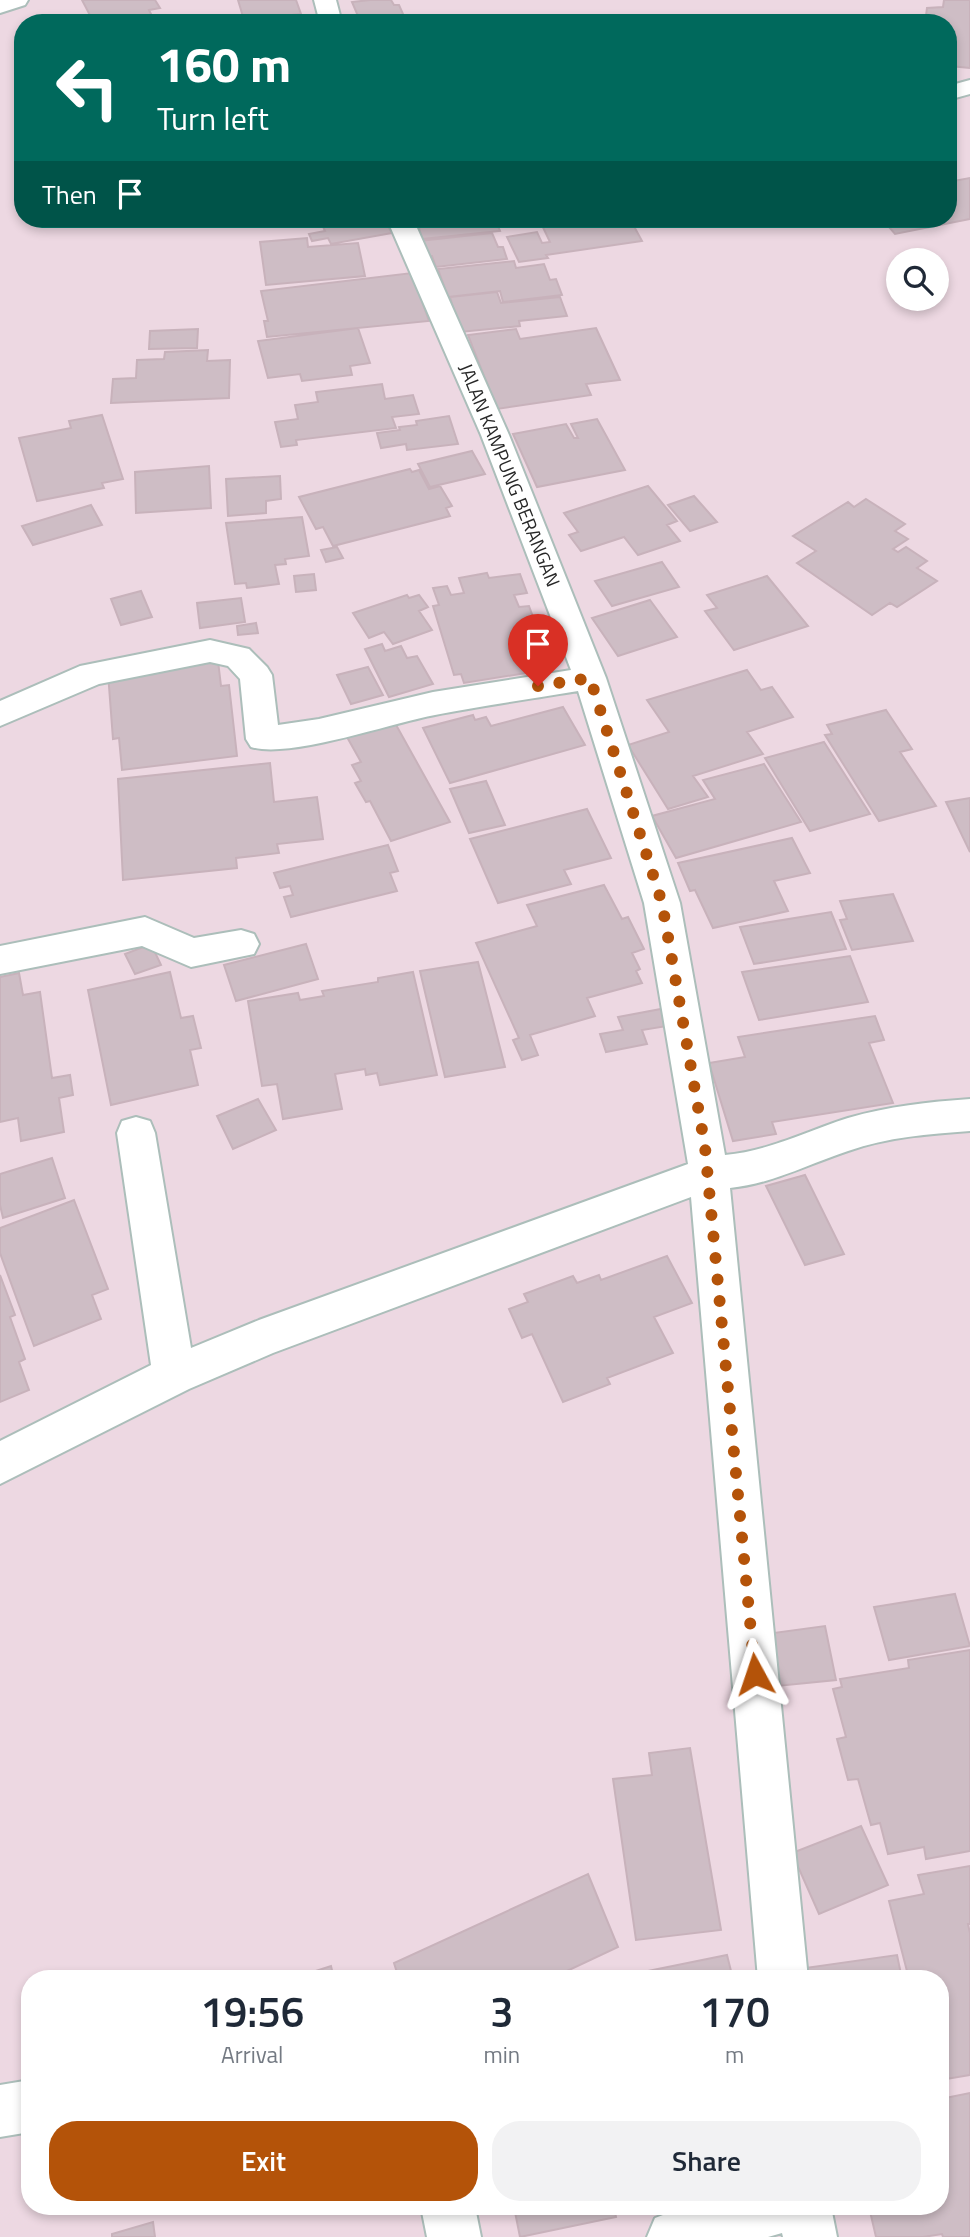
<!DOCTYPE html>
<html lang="en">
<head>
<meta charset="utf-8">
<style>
  :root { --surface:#fff; --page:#f2f2f3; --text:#1f2937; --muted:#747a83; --accent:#b45309 }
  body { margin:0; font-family:"Titillium Web",sans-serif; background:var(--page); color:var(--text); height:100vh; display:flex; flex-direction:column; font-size:26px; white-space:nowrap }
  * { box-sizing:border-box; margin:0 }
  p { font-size:23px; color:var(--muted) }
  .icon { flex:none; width:38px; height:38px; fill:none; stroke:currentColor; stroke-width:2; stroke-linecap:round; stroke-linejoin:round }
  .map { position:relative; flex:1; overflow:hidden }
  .side { position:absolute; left:21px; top:1970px; width:928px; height:245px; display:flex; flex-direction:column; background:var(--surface); border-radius:28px; box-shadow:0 4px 10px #0003 }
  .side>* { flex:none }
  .top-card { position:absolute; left:14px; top:14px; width:943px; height:214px; border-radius:28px; box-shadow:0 4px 10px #0003; background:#00695c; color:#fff; overflow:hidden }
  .buttons { position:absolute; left:886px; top:248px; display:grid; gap:14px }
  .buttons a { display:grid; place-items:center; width:63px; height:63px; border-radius:50%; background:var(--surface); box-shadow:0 4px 10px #0003; font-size:35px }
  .pin { position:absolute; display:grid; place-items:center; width:60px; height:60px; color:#fff; margin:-72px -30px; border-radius:50% 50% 50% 0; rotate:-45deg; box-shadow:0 0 7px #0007 }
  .pin .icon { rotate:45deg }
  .me { position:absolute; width:77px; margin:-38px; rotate:355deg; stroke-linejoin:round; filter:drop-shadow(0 0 5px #0008) }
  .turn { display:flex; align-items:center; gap:24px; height:147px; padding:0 28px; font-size:32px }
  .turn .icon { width:91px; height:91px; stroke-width:2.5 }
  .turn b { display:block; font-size:49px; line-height:60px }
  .then { display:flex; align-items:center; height:66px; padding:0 28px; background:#0003; gap:14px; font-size:26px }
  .eta { display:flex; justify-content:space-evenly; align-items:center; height:119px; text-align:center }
  .eta b { font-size:42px; font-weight:600; line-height:49px }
  .button { display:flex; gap:14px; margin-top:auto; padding:14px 28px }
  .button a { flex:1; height:80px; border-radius:28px; background:var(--accent); color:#fff; font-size:28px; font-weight:600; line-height:80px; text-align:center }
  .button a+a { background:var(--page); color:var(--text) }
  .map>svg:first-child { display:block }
</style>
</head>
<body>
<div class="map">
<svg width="970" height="2237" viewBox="0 0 970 2237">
  <rect width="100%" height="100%" fill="#edd8e2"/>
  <!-- building -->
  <path fill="#cebdc5" stroke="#c8b2bb" stroke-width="2" d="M82,0H155L160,8L149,10L154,20L142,23H94Z
    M238,0H296L301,14L244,20Z
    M370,0H391L394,5H399L407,23H361L352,2Z
    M944,0H970V68L950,66L948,23H925L927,8L943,7Z
    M214,16L215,23L162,21Z
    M970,178V219L895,234L882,219H948V182Z
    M339,219H384L392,233L331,244L328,238L312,241L309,234L325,231L321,222Z
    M422,219H501L503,225L498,226L500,231L422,239L417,220Z
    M539,219H630L642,241L546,255L548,258L519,262L507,237L537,232L542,243L550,242Z
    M492,233L498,247H503L507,259L436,267L432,256L424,257L419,241Z
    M307,238L308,247L358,243L365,276L266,285L260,242Z
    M514,261L516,268L544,264L550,280L556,279L562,295L503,302L500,291L448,297L438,269Z
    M412,273L429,321L267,337L264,321H268L261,291Z
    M497,292L501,303L560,297L567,316L519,321L520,326L460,332L450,297Z
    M358,328L370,363L350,366L352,375L302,381L300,374L268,378L258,341Z
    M596,328L620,380L586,384L591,395L497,409L468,335L516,329L520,339Z
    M198,329L197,348L149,349L150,331Z
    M208,350L207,361L230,360L229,398L111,403L113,379L136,378L137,360L164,359L165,352Z
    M382,384L385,399L413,395L419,414L392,417L396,428L296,440L297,445L281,447L275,422L298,419L295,405L318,402L316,392Z
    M102,415L123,479L102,483L104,488L37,501L19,438L71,428L69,421Z
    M449,416L458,444L407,450L406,444L381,448L377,433L400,430L399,427L417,425L416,421Z
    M597,419L625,470L537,487L513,434L566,424L574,438H578L571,424Z
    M472,451L485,474L430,487L418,464Z
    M209,466L211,508L136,513L135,472Z
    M410,469L412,472L419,470L429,489L440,486L452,506L446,508L450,516L333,546L323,527L316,529L299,497Z
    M280,476L281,499L266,501V513L228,516L226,479Z
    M648,486L677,521L667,525L680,541L638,555L624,537L581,551L569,535L578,532L564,513Z
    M694,496L717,522L690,531L668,505Z
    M866,499L905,524L895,531L908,539L893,549L898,552L906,547L927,561L917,568L937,581L897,607L890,603L872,615L797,563L816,551L793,536L848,502L854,507Z
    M91,505L102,525L33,545L22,526Z
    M302,517L309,556L285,559L286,564L275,565L279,584L247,588L246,583L235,584L226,523Z
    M337,547L343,558L326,562L321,550Z
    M662,562L679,587L612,606L595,581Z
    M487,573L489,578L520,574L527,593L514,595L519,607L529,606L537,628L527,630L533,645L542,644L551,669L464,683L461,674L454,675L433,606L439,605L433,588L447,586L451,595L464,593L459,578Z
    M314,574L316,590L296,592L294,576Z
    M767,576L808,626L734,650L705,611L717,608L707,595Z
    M141,591L152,617L121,625L111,599Z
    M407,595L409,598L419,595L428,607L419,611L432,630L393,644L384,632L369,638L353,613Z
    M241,598L245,622L200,628L197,603Z
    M650,600L677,637L618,656L592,618Z
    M256,623L258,633L238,635L237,626Z
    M382,644L385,651L401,646L407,658L417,656L433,684L389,697L365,649Z
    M218,661L221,686L229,685L237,756L122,770L119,738L113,739L108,673Z
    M368,667L383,695L351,704L337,675Z
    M747,670L761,690L772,687L793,717L747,732L763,754L693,776L708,797L668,809L628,745L669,732L647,700Z
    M563,707L585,745L450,783L423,728L473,715L475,720L486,717L491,726Z
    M886,710L912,749L900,752L936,806L879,821L825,735L832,734L827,725Z
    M395,723L450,822L391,841L370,801L366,802L355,783L361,781L352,765L361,762L347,737Z
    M824,742L870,814L810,831L765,758Z
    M270,763L274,802L317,797L323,839L277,844L279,853L236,858L237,868L123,880L118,779Z
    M764,764L801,822L676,858L652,816L715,799L703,780Z
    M486,781L505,825L469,833L450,789Z
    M970,798V852L946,802Z
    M587,809L611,858L564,870L571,884L498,903L470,839Z
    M792,838L810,873L774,881L788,911L713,928L695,890L690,891L678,863Z
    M388,845L398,871L390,873L397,891L291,917L284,897L293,895L290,886L280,888L274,873Z
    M604,885L622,919L628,917L644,949L632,953L640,969L636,971L642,983L587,998L595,1016L530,1035L538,1055L522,1060L513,1040L519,1038L476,943L537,926L527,905Z
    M893,894L913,941L852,950L840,920L847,919L840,901Z
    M831,912L846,949L754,964L740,927Z
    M151,944L161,965L135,974L125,954Z
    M306,944L318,979L236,1001L224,965Z
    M850,956L868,1002L759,1020L742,972Z
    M478,962L505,1067L445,1077L420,971Z
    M170,972L181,1018L193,1016L201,1048L190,1050L198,1085L111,1105L88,990Z
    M413,972L437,1075L380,1085L377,1073L366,1075L365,1069L335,1074L342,1109L283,1119L277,1084L262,1086L248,1001L298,993L300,1000L324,996L322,991L378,982V978Z
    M19,973L23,995L40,992L52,1078L70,1075L73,1095L59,1098L64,1132L21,1141L18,1118L0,1122V977Z
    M661,1009L667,1026L642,1030L647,1044L606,1052L600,1034L623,1030L618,1017Z
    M875,1016L884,1040L869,1043L893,1103L772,1122L776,1134L733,1141L709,1063L745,1057L738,1037Z
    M258,1099L276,1130L233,1149L217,1116Z
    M52,1158L65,1198L3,1218L0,1205V1174Z
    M805,1175L844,1254L805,1265L766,1186Z
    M74,1200L108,1289L92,1295L101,1319L34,1346L0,1253V1228Z
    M667,1256L692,1303L654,1317L673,1353L607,1378L610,1384L563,1402L532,1334L522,1338L509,1309L528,1302L524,1294L573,1276L577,1283L599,1275L601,1280Z
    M0,1275L15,1315L10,1317L25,1359L19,1362L29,1390L0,1402Z
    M955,1594L970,1646L889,1660L874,1607Z
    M825,1626L836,1680L777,1686L766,1634Z
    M970,1650V1851L926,1859L924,1847L888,1854L880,1823L871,1825L858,1779L848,1780L837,1739L846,1737L833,1689L842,1687L840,1679L909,1668L908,1660Z
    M690,1748L721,1930L636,1940L613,1779L652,1775L649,1753Z
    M861,1826L888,1885L819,1914L792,1853Z
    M970,1866V1924H968L970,1933V2075L940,2080V1979H909L889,1901L924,1894L918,1875Z
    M588,1874L618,1947L550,1979H399L394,1963Z
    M727,1955L733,1979H623V1976Z
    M897,1955L902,1979H800L798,1969Z
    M331,1966L334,1979H291Z
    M970,2093V2237H943L942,2234L923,2237H876L869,2207H940V2099Z
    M514,2207H614L616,2217L520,2237Z
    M153,2222L155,2237H112V2234Z"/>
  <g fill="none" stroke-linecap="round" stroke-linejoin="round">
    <!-- minor casing -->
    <g stroke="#acbeba" stroke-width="4">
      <path id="minor" d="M314,0H336L342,23H320Z
        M970,80V94L948,100V86Z
        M387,219H413L509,435L606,678L680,903L725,1155C769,1151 807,1131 848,1118C889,1106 928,1102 970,1099V1131C928,1134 888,1137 848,1151C809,1164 771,1184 730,1188L808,1979H758L691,1197L273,1353L189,1389L0,1484V1441L151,1365L117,1133L122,1121L136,1117L150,1121L155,1133L191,1348L259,1320L688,1164L644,903L578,691C530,699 482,706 435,715C391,723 290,759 251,747L246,739L240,679L228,666L210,662L99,684L0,726V701L80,666L210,640L249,649L267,667L272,675L278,725L319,719L433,692L571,670L481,435Z
        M145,917L194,938L241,930L254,934L259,944L254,954L191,967L142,946L0,974V946Z
        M30,2080V2132L0,2137V2085Z
        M421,2207H475L481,2237H427Z
        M684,2207H831L837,2237H783L782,2233L768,2237H647L655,2218Z"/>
    </g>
    <!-- secondary casing -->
    <g stroke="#acbeba" stroke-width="4">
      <path id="secondary" d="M0,0H28L25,5L0,13Z"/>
    </g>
    <!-- minor -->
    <use href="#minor" fill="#fff" fill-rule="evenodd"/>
    <!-- secondary -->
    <use href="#secondary" fill="#fff" fill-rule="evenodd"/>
  </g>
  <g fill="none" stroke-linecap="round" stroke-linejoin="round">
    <!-- route -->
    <path stroke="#b45309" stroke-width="12" stroke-dasharray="0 21.6" d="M538,686L590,678L662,903L705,1147L755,1674"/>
  </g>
  <g text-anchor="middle" stroke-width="5" stroke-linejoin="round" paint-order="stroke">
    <!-- street labels -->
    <g font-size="19" fill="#282828" stroke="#fff">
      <text transform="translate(510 475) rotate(68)" y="7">JALAN KAMPUNG BERANGAN</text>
    </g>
  </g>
</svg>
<div class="buttons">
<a><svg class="icon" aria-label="search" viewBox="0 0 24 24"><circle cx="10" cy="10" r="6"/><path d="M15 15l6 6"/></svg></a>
</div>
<div class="pin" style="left:538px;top:686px;background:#d93025"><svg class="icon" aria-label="arrive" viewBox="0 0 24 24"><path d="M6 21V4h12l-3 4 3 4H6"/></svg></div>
<svg class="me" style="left:755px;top:1674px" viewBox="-20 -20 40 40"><path d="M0-17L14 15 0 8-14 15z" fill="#b45309" stroke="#fff" stroke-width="4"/></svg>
<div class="top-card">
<div class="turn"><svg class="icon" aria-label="left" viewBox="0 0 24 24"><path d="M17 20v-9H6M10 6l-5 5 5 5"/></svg><div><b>160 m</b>Turn left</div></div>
<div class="then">Then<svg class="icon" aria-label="arrive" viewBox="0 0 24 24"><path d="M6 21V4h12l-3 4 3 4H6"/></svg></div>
</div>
<section class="side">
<div class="eta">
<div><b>19:56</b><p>Arrival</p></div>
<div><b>3</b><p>min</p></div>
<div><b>170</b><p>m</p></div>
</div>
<div class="button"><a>Exit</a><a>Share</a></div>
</section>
</div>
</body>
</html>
